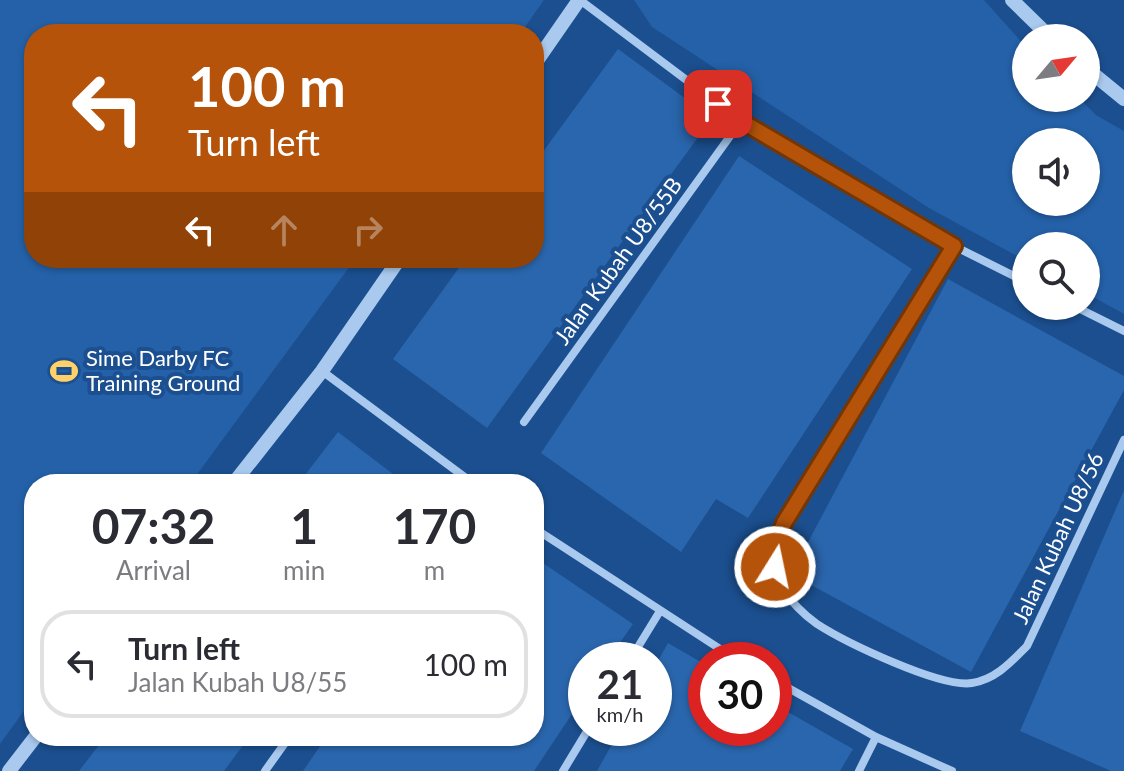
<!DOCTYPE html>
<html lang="en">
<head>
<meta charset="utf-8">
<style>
  :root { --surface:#fff; --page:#f7f7f7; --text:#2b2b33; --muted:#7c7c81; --line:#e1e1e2 }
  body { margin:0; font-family:Lato,sans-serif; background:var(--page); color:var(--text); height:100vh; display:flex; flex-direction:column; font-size:30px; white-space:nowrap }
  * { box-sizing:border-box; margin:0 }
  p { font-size:26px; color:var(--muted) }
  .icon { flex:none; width:44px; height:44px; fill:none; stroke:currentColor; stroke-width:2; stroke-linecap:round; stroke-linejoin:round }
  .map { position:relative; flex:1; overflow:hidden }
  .sheet { position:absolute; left:24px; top:474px; width:520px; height:272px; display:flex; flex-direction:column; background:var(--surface); border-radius:32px; box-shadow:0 2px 6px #0004 }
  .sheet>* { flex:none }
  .guide { position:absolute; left:24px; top:24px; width:520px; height:244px; border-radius:32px; box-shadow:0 2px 6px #0004; background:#b45309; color:#fff; overflow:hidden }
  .needle { width:52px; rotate:61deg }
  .fabs { position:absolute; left:1012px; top:24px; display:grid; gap:16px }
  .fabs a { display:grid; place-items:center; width:88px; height:88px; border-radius:50%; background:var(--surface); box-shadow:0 2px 6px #0004; font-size:40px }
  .speed { position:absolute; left:568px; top:642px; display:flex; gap:16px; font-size:40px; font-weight:700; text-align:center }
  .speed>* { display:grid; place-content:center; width:104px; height:104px; border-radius:50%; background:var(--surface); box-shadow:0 2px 6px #0004; line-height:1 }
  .speed small { font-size:20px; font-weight:400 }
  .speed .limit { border:12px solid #d22; background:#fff; color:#111 }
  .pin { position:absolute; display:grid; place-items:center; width:68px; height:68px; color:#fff; margin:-34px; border-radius:16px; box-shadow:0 4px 12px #0006 }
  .me { position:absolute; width:88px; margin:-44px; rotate:10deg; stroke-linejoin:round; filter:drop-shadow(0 0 6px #0008) }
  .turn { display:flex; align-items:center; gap:28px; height:168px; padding:0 32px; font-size:36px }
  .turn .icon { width:104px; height:104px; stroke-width:2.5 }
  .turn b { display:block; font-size:56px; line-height:68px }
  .lanes { display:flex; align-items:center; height:76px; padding:0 32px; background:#0003; justify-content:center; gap:40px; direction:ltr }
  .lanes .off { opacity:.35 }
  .eta { display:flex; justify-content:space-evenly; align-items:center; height:136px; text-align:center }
  .eta b { font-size:48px; font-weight:700; line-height:56px }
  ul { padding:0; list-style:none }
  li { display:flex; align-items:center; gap:24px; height:108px; margin:0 16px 12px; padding:0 16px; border:4px solid var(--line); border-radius:32px }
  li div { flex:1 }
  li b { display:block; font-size:30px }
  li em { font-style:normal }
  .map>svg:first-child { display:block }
</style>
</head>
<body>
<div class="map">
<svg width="1124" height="771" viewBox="0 0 1124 771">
  <rect width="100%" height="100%" fill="#1b4f8f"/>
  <!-- green -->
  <path fill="#2461a8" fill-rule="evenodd" d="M0,0H544L520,34H34V258H356L190,484H34V697L0,744Z
    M634,0H984L1026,47V98H1079L1096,115L1124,131V314L1086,293V246H1026V261L929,208L652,27ZM1026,142H1086V202H1026Z"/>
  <!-- building -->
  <path fill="#2a66ad" d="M618,49L712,118L487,428L393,359L466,258H534V164Z
    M739,156L912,269L748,518L716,499L681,552L541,453Z
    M948,279L1124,376V390L971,672L791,574Z
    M338,432L406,484H298Z
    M1124,490V771H1111L1020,731Z
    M534,557L633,624L608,660H586V693L534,771H303L327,736H534Z
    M668,643L706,665V728H774V704L853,749L840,771H597L621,728H654V668Z
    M106,736H250L224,771H79Z"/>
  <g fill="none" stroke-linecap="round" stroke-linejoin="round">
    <!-- minor -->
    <path stroke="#a9c9ee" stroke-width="8" d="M580,0L741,121L954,246L1026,282
      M954,246L784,523C775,545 771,565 783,588C790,601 804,615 817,624C845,642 940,688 972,683C996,679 1011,662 1027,646L1124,440
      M1074,306L1124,331
      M322,371L474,484
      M524,422L741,121
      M534,528L737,660
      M630,660L660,611
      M774,680L876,737L952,771
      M265,771L290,736
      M563,771L589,728
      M859,771L876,737"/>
    <!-- tertiary -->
    <path stroke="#a9c9ee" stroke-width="14" d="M1012,0L1051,38
      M534,65L579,0
      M1086,68L1124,99
      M233,484L322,371L400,258
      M9,771L36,736"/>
  </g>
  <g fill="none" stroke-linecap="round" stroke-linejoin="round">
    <!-- route casing -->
    <g stroke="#753606" stroke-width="20">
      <path id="route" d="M718,104L741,121L954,246L784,523L776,544L775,567"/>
    </g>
    <!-- route -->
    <use href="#route" stroke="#b45309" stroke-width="14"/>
  </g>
  <!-- icons -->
  <defs>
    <g id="stadium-bare" transform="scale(2.16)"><path d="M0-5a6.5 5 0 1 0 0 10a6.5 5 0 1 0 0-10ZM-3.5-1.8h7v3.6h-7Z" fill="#ffd166" stroke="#1b4f8f" stroke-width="2.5" paint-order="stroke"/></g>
  </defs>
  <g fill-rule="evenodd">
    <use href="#stadium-bare" x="64" y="371"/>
  </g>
  <g text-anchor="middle" stroke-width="8" stroke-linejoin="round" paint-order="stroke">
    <!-- street labels -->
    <g font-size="22" fill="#fff" stroke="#1b4f8f">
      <text transform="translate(618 261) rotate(-54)" y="8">Jalan Kubah U8/55B</text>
      <text transform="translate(1058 538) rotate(-65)" y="8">Jalan Kubah U8/56</text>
    </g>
    <!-- poi labels -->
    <g font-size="22" fill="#fff" stroke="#1b4f8f" text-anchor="start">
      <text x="86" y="366">Sime Darby FC<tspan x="86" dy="25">Training Ground</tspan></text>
    </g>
  </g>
</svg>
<div class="fabs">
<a><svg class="needle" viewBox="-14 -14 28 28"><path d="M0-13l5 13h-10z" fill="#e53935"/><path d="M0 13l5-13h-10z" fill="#7c7c81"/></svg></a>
<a><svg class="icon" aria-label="sound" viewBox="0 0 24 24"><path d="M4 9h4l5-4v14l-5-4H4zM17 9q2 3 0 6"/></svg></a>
<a><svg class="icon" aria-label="search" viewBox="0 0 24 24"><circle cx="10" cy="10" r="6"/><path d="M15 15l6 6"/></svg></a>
</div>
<div class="speed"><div>21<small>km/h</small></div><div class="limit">30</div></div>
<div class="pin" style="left:718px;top:104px;background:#d93025"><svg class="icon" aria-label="arrive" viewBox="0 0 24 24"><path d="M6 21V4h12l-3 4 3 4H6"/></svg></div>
<svg class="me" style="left:775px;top:567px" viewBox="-20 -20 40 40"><circle r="17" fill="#b45309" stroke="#fff" stroke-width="3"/><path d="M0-11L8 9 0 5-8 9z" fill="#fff"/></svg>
<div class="guide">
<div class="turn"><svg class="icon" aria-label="left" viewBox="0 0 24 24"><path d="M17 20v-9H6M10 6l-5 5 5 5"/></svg><div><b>100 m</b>Turn left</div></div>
<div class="lanes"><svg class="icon" aria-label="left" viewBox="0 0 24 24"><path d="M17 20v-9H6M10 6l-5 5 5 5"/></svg><svg class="icon off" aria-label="ahead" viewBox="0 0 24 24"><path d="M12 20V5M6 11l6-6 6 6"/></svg><svg class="icon off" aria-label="right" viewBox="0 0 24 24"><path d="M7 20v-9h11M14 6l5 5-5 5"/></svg></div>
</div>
<section class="sheet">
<div class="eta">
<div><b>07:32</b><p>Arrival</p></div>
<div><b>1</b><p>min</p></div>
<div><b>170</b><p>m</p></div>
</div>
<ul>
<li><svg class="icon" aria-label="left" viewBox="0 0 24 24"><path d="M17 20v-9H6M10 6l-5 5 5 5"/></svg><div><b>Turn left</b><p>Jalan Kubah U8/55</p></div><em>100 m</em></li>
</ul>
</section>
</div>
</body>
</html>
